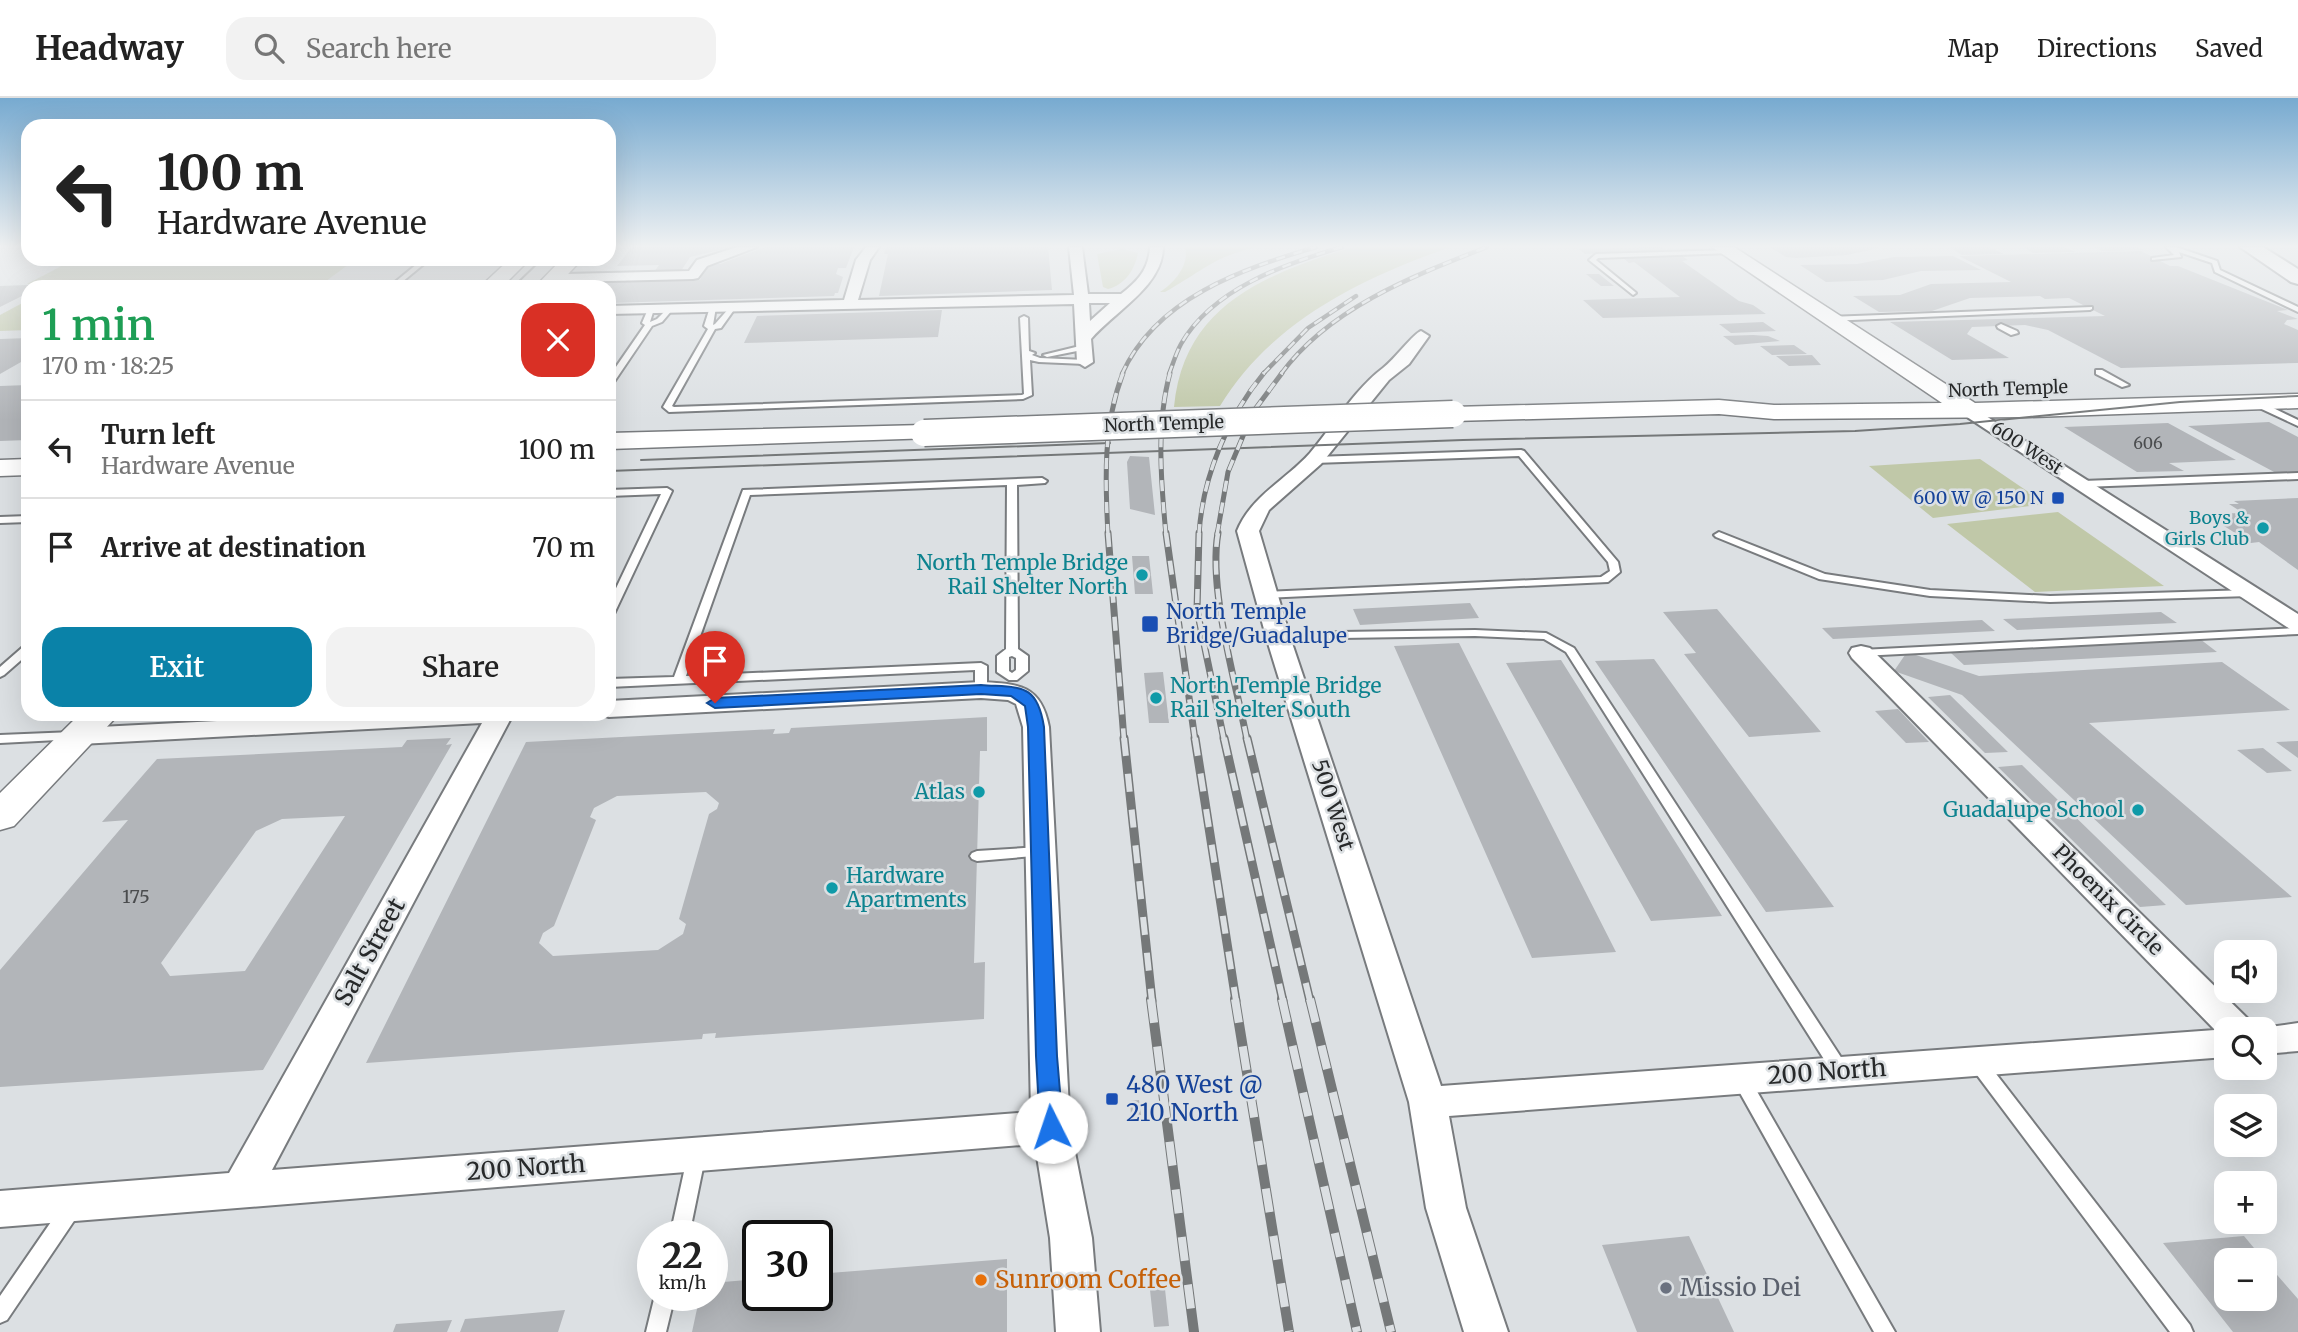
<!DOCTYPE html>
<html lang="en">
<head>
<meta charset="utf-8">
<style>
  :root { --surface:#fff; --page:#f2f2f2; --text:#222; --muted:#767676; --line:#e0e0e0; --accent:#0a82a8 }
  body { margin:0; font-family:Merriweather,serif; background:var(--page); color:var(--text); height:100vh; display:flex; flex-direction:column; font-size:26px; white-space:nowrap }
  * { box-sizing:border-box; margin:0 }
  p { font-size:23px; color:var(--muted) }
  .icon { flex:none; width:38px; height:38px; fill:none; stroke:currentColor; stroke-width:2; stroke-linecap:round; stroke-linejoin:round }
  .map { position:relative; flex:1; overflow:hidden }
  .sheet { position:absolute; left:21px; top:182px; width:595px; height:441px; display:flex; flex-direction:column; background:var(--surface); border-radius:21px; box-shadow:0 7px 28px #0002 }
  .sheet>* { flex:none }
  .guide { position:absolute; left:21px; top:21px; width:595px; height:147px; border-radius:21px; box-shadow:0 7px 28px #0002; background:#fff; color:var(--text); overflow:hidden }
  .controls { position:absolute; left:2214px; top:842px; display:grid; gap:14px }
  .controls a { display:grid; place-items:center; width:63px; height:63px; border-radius:14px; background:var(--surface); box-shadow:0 7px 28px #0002; font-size:35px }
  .speed { position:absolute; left:637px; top:1122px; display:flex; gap:14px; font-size:35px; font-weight:700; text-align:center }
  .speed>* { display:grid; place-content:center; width:91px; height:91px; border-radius:50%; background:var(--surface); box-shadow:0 7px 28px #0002; line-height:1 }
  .speed small { font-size:18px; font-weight:400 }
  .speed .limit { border:4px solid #111; border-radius:10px; background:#fff; color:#111 }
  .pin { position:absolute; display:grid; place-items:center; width:60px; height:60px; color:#fff; margin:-72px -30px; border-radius:50% 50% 50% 0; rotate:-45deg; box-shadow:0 0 7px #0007 }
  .pin .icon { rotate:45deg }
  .me { position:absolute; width:77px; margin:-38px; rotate:356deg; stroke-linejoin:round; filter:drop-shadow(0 0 5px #0008) }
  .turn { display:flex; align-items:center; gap:24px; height:147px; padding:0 21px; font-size:32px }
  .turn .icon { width:91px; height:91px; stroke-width:2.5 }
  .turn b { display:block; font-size:49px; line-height:60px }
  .round { display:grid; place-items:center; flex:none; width:74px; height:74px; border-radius:21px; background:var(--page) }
  .overview { display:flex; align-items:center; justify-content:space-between; height:119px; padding:0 21px }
  h1 { font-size:42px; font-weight:600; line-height:52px; color:#1e9e55 }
  .primary-button { display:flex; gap:14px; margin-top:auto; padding:14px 21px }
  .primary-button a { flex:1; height:80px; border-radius:21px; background:var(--accent); color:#fff; font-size:28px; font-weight:600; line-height:80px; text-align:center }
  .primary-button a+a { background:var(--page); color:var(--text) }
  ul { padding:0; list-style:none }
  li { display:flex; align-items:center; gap:21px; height:98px; padding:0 21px; border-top:2px solid var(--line) }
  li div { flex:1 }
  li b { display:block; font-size:26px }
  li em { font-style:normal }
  header { display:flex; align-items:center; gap:42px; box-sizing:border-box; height:98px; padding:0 35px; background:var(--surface); border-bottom:2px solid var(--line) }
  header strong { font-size:33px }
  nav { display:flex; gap:38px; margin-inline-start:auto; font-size:24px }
  .search { width:490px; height:63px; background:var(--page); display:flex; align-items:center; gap:18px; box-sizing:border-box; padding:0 24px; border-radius:21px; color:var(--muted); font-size:26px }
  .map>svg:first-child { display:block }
</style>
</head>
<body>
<header>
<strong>Headway</strong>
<div class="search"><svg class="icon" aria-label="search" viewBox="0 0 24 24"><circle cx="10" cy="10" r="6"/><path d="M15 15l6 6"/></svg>Search here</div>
<nav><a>Map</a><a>Directions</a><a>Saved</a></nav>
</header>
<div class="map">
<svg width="2298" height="1234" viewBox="0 0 2298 1234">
  <rect width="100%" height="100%" fill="#dce0e3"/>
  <!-- green -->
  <path fill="#c0c8a8" d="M1108,149H1126L1122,151L1138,155C1135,171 1125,187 1108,191L1103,189L1097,156L1122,151Z
    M1185,149H1258C1216,157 1201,174 1165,194H1160C1174,185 1190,167 1185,149Z
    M1353,149H1450C1360,181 1271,224 1220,308L1174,309C1184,206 1266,176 1353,149Z
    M75,161H356L318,189H210L220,182L157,189H90L97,184L27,186Z
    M28,202V232L0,233V217Z
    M1980,361L2046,406L1933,420L1869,368Z
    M2058,414L2164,488L2035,494L1947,426Z"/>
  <!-- building -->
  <path fill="#b2b5b9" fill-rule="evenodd" d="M632,149H728V150L690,159L681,173L654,174L659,167L617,168Z
    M765,149H854L846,170H838L836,176L843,179L838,195H835L834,198L609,205V189H578L581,185L604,184L700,182L705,170L710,166H720Z
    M886,149H1048L1052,192L879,198L888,156H884Z
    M1649,149H1662L1668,154L1585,156L1579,151Z
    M1770,149H1879V150L1847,157L1796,160L1786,159Z
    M1949,149H1989L2004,156L1962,157Z
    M2023,149H2065L2075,154L2033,155Z
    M2094,149H2138L2144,152L2102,153Z
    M2141,153L2170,168H2178L2288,212L2277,213L2298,221L2287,222L2284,226L2298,232V265L2121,270L2048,232L2025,227L1972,229L1967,236L2009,260L1952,262L1890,224L2105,218L2069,200L2045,201L2040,198L1970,200L1932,213L1879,214L1853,198L1900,197L1931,186L2011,184L1959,158Z
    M1679,156L1688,162L1682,163L1739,203L1753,207L1766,216L1603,220L1583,202L1680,199L1634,164L1629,165L1621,158Z
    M1953,158L1981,172L1921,173L1883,182L1826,184L1800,167L1857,166L1894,159Z
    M1586,176H1599L1614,188H1601Z
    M221,182L210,189H157L167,183Z
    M28,187V195L0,209V188Z
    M942,212L938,239L744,245L757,218Z
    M1763,224L1776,233L1731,235L1719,226Z
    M1753,237L1768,238L1780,243L1735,247L1723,238Z
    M28,240V260L0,276V241Z
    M1794,247L1807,256L1772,257L1760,248Z
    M1812,257L1821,267L1789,268L1776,258Z
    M28,287V342L0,343V288Z
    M2269,324L2298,339V374L2276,375L2188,328Z
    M2168,325L2236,362L2169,365L2184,373L2137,374L2064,329Z
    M1130,358L1149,359L1155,417L1130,411L1127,364Z
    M2298,400V472L2259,444L2251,445L2205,416L2243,415L2229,406H2239L2234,403Z
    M1132,458H1149L1153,496H1135Z
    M1470,505L1479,520L1360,527L1353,511Z
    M1717,511L1821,634L1749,639L1684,556L1696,555L1663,514Z
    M2161,514L2177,525L2017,532L2003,521Z
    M1982,522L1995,533L1833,541L1822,530Z
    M2200,541L2217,554L1964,567L1951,555Z
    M1459,545L1616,854L1532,860L1394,548Z
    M1907,554L1979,578L2222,564L2290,612L2089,625L2292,799L2186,807L1962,597L1894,573Z
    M1654,561L1834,809L1766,814L1595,563Z
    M1561,562L1722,818L1651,823L1506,565Z
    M1163,574L1169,625H1149L1144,575Z
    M1950,597L2008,654L1985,655L1928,599Z
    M1898,611L1929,644L1906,645L1875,613Z
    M987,619V653H980L974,865L985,864L984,921L715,940L716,935L703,936L702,941L366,965L526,644L775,631L773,636L789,635L791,630ZM706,694L719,705L717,711L709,716L679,821L686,826L683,836L658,852L553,858L539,845L543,835L554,828L596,722L590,719L594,710L617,698Z
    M451,640L446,647L452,646L263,972L0,989V872L128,722L102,724L157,661L402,649L407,642ZM345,718L245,873L170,878L161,865L256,733L282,721Z
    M2298,643V660L2276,644Z
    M2263,650L2292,673L2267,675L2237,652Z
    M2022,667L2166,807L2140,809L1998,669Z
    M1139,1002L1141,1017L1131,1018L1130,1003Z
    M1689,1138L1734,1234H1637L1602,1147Z
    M2244,1138L2264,1162H2226V1200H2264V1162L2298,1201V1234H2233L2163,1145Z
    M1007,1161V1234H692L700,1197H712V1185L758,1181V1197H817V1176Z
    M1165,1191L1169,1228L1154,1229L1150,1192Z
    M565,1212L558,1234H460L465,1221Z
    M452,1222L447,1234H393L396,1226Z"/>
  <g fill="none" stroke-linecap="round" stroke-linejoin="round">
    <!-- lane casing -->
    <g stroke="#787b7e" stroke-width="4">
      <path id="lane" d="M2166,149H2176L2217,163L2220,172L2298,209V214L2215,174L2212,165L2179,154L2181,159L2152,162V160L2174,157Z
        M1728,152L1730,155L1598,160L1596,162L1635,194L1636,195L1633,197L1589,162L1596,156Z
        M423,161H430L396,189H389Z
        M713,207L716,209L713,227L715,226L731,208L736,209L721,230L715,231L672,308L674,309L1022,297L1024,296L1020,220L1024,218L1028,220L1029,253L1035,255L1032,257L1040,260L1085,262L1089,264L1085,266L1039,264L1030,262L1032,297L1023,301L669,314L663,309L708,231L704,228L710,209Z
        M651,209L654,211L650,224L657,221L668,210L673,211L662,224L652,228L612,287H609V279L645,227L642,225L648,211Z
        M2092,209V211L2090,212L1828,223L1824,221L1828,219Z
        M2001,226L2017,233L2018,235L2011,237L1998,230L1997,228Z
        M1084,247L1088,249L1087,251L1047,259L1043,257Z
        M2096,272H2102L2129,287L2122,289L2096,276Z
        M2253,303H2259L2298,322V328L2253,307Z
        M1521,352L1524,353L1618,464L1620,474L1608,484L1266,500L1261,497L1266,494L1601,479L1610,473L1608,464L1519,358L1314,365L1310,362L1314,359Z
        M2298,375V381L2083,389L2078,386L2083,383Z
        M1042,380L1047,383L1045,385L1017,387L1018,551L1028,558V573L1017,582H1009L997,574V558L1006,551L1007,387L750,397L686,578L981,565L987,568V592L985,595H977L975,592V572L609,589V581L674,579L743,392ZM1012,558L1016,560V572L1012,575L1009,573V559Z
        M667,390L672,393L614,516L609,519V505L661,396L609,398V392Z
        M28,418V424L0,425V419Z
        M1719,434L1825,476L1930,492L2050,498L2250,492L2255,495L2250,498L2050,504L1930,498L1819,481L1716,439L1714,437Z
        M2298,530V536L1861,558L1855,555L1861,552Z
        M1475,532L1546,535L1574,550L1846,967L1848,972L1846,977L1840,979L1834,977L1566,554L1544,541L1475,538L1340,540L1279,545L1273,542L1279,539L1340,534Z
        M28,547V556L4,577L0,579V569L24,548Z
        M243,616H259L232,631H224L222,628Z
        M73,634L77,635L79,638L77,641L0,645V637Z
        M1040,749L1045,751L1047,754L1045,757L977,763L972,761L970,758L972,755L977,753Z
        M1977,957L1983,959L2190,1227L2193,1234H2170L1971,969L1969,964L1971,959Z
        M1741,974L1747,976L1895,1234H1874L1735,986L1732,981L1735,976Z
        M696,1052L702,1054L705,1060L689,1138H670L687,1060L690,1054Z
        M71,1103L78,1105L80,1111L78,1117L7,1222L0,1225V1198L64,1105Z
        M655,1197H675L666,1234H646Z"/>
    </g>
    <!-- street casing -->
    <g stroke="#787b7e" stroke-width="4">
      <path id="street" d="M737,149H757L707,168L698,180L693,181L566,184L559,180L566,176L689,173L697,162Z
        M866,149H879L870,162L858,202L1074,197L1069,149H1082L1088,196H1121C1138,183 1149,171 1150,149H1163C1163,188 1115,213 1091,241L1093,264L1085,269L1077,264L1074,206L609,216V208L844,202L856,162ZM1089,205H1110L1090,223Z
        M1421,233L1429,238L1409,266L1389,282L1321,366L1269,412L1259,433L1291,542L1441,988L2215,932L1852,560L1849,555L1852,550L1861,548L1870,550L2248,921L2254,931H2226V959L1449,1018L1466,1110L1508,1234H1464L1426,1110L1409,1004L1267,542L1237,433C1251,398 1286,382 1310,355C1332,329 1356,290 1383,270C1394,262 1414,235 1421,233Z
        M1967,306L2298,516V533L2290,531L1961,315L1958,311Z
        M981,584C1019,586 1041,587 1049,629L1070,1029L1092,1140L1100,1234H1056L1050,1140L1035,1046L0,1129V1093L229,1075L482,625L80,646L71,644L67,638L71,632L80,630L351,616H517L510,622L272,1072L1031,1014L1023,629L1016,606L1008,602L981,600L609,619L599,616H609V603Z
        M2298,925V953L2264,956V931H2255Z"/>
    </g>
    <!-- secondary casing -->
    <g stroke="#787b7e" stroke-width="3">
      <path id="secondary" d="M1712,149H1734L1975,305L2298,296V310L2030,319L1774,321L1719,316L1453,323L1444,321L1441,316L1444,311L1453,309L1719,302L1774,307L1942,305Z
        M510,161H530L502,189H480Z
        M562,161H582L556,189H535Z
        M924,327L933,330L937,335L933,340L609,351V335Z
        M28,361V377L0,378V362Z
        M80,616H119L14,728L0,732V695Z"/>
    </g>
    <!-- highway casing -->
    <g stroke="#787b7e" stroke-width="4">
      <path id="highway" d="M2240,149H2263L2298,171V186L2291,184Z"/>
    </g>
    <!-- lane -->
    <use href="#lane" fill="#fff" fill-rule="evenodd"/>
    <!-- street -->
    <use href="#street" fill="#fff" fill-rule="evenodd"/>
    <!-- secondary -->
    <use href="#secondary" fill="#fff" fill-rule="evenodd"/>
    <!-- highway -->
    <use href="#highway" fill="#fff" fill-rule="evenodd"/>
    <!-- tram -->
    <path stroke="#757879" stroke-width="2" d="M513,189L542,161
      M641,362L1110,345
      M609,373L1463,342L1855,333L1960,326L2180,304L2298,298"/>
    <!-- rail-far4 casing -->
    <g stroke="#757879" stroke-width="4.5">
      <path id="rail-far4" d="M1122,276C1156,200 1242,171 1316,149
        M1169,276C1173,266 1176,255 1181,246C1213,190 1285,166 1342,149
        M1263,276L1308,230L1356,198
        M1281,276C1329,210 1413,178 1487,149"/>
    </g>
    <!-- rail-far3 casing -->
    <g stroke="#757879" stroke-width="5">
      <path id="rail-far3" d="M1108,437C1105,382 1103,327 1123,275
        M1166,437C1161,384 1156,326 1170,275
        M1199,437C1202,380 1228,318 1264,275
        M1217,437L1228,374L1253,314L1282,275"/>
    </g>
    <!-- rail-far2 casing -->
    <g stroke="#757879" stroke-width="7">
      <path id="rail-far2" d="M1108,435L1124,642
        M1166,435L1195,642
        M1199,435L1197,512L1224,642
        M1218,435C1208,491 1236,585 1247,642"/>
    </g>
    <!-- rail-far1 casing -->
    <g stroke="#757879" stroke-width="9">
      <path id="rail-far1" d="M1124,640L1152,903
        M1195,640L1236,903
        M1224,640L1283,903
        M1247,640L1310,903"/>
    </g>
    <!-- rail casing -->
    <g stroke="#757879" stroke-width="10">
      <path id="rail" d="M1151,901L1194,1234
        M1235,901L1289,1234
        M1282,901L1357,1234
        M1310,901L1391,1234"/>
    </g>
    <!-- rail-far4 -->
    <use href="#rail-far4" stroke="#dce0e3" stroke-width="2.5" stroke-dasharray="9" stroke-linecap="butt"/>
    <!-- rail-far3 -->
    <use href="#rail-far3" stroke="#dce0e3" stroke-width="3.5" stroke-dasharray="11" stroke-linecap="butt"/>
    <!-- rail-far2 -->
    <use href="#rail-far2" stroke="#dce0e3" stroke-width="4.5" stroke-dasharray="14" stroke-linecap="butt"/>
    <!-- rail-far1 -->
    <use href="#rail-far1" stroke="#dce0e3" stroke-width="6" stroke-dasharray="18" stroke-linecap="butt"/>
    <!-- rail -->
    <use href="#rail" stroke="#dce0e3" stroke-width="8" stroke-dasharray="24" stroke-linecap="butt"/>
    <!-- secondary-bridge casing -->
    <g stroke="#787b7e" stroke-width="29" stroke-linecap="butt">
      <path id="secondary-bridge" d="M924,335L1453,316"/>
    </g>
    <!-- secondary-bridge -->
    <use href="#secondary-bridge" stroke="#fff" stroke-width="26"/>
  </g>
  <!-- sky -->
  <linearGradient id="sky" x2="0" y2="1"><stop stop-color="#77aad0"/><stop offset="0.46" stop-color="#eff1f2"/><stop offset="1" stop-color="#eff1f2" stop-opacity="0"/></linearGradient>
  <rect width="2298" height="322" fill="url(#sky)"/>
  <!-- route -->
  <path fill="#1a73e8" stroke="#114b97" stroke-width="2" d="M981,587C1020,590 1037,584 1044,629L1057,958L1063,1029L1060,1036L1051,1039L1043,1036L1040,1029L1036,958L1028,629L1025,608L1011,598L981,596L715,610L707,605L715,600Z"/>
  <!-- markers -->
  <g fill="#1a4fb4" stroke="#dce0e3" stroke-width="2.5">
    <rect x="2051" y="393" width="14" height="14" rx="3.5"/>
    <rect x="1141" y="517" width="18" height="18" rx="3.5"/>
    <rect x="1105" y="994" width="14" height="14" rx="3.5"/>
  </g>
  <g fill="#0f9aa8" stroke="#dce0e3" stroke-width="2.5">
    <circle cx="2263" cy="430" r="7"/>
    <circle cx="1142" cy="477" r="7"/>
    <circle cx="1156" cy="600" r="7"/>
    <circle cx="979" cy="694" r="7"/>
    <circle cx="2138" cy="712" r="7"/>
    <circle cx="832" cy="790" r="7"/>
  </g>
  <circle fill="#e8710a" stroke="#dce0e3" stroke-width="2.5" cx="981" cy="1182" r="7"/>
  <circle fill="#6b7280" stroke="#dce0e3" stroke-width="2.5" cx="1666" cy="1190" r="7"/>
  <g text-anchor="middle" stroke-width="5" stroke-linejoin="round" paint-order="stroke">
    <!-- far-number labels -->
    <g font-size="16" fill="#4a4c4e">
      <text x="2148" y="351">606</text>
    </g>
    <!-- far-street labels -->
    <g font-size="18" fill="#27292a" stroke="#dce0e3">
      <text transform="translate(2008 291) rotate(-2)" y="6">North Temple</text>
      <text transform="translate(1164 326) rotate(-2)" y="6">North Temple</text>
      <text transform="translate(2027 350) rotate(33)" y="6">600 West</text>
    </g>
    <!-- far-transit labels -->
    <g font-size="18" fill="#164399" stroke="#dce0e3" text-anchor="end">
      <text x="2044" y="406">600 W @ 150 N</text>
    </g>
    <!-- far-culture labels -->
    <g font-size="18" fill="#0d838f" stroke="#dce0e3" text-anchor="end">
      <text x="2249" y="426">Boys &amp;<tspan x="2249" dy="21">Girls Club</tspan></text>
    </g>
    <!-- number labels -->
    <g font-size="18" fill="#4a4c4e">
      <text x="136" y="805">175</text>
    </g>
    <!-- culture labels -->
    <g font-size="21" fill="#0d838f" stroke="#dce0e3" text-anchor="end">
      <text x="1128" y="472">North Temple Bridge<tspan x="1128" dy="24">Rail Shelter North</tspan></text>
      <text x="1170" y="595" text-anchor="start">North Temple Bridge<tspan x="1170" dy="24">Rail Shelter South</tspan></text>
      <text x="965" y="701">Atlas</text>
      <text x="2124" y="719">Guadalupe School</text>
      <text x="846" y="785" text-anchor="start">Hardware<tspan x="846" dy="24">Apartments</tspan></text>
    </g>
    <!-- transit labels -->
    <g font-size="21" fill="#164399" stroke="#dce0e3" text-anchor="start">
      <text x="1166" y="521">North Temple<tspan x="1166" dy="24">Bridge/Guadalupe</tspan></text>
    </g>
    <!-- street labels -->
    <g font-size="21" fill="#27292a" stroke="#dce0e3">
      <text transform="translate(1333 707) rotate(72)" y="7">500 West</text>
      <text transform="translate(2108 802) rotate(45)" y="7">Phoenix Circle</text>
    </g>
    <!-- near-street labels -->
    <g font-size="24" fill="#27292a" stroke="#dce0e3">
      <text transform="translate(370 854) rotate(-61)" y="8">Salt Street</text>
      <text transform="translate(1827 974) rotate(-4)" y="8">200 North</text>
      <text transform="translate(526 1070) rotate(-4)" y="8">200 North</text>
    </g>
    <!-- near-transit labels -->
    <g font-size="24" fill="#164399" stroke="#dce0e3" text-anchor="start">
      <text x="1126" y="995">480 West @<tspan x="1126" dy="28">210 North</tspan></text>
    </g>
    <!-- near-food labels -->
    <g font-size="24" fill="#c56008" stroke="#dce0e3" text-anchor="start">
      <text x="995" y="1190">Sunroom Coffee</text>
    </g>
    <!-- near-worship labels -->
    <g font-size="24" fill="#5b616d" stroke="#dce0e3" text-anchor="start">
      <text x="1680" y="1198">Missio Dei</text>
    </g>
  </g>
</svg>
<div class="controls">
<a><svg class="icon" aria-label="sound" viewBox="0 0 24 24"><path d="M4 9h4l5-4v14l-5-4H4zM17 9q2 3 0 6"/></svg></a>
<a><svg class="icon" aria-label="search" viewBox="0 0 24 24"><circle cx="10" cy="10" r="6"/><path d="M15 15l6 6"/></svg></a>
<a><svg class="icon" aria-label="layers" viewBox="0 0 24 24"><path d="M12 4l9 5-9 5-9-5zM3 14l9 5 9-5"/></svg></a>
<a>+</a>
<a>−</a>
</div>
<div class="speed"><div>22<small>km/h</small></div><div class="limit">30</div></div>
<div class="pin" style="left:715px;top:605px;background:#d93025"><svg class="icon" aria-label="arrive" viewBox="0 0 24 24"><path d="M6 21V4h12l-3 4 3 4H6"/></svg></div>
<svg class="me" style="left:1051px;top:1029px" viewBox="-20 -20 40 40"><circle r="19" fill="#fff"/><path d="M0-13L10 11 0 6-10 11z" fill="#1a73e8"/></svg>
<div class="guide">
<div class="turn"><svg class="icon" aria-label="left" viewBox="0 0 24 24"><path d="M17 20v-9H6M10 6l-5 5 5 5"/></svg><div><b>100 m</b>Hardware Avenue</div></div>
</div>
<section class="sheet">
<div class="overview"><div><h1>1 min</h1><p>170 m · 18:25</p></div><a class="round" style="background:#d93025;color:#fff"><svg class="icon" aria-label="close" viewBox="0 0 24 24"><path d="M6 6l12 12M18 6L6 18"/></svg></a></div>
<ul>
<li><svg class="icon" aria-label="left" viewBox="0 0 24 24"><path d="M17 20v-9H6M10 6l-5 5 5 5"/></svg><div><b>Turn left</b><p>Hardware Avenue</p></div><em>100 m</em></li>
<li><svg class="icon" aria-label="arrive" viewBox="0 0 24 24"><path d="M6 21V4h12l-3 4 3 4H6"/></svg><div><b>Arrive at destination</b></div><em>70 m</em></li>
</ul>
<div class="primary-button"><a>Exit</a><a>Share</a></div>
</section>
</div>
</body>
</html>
